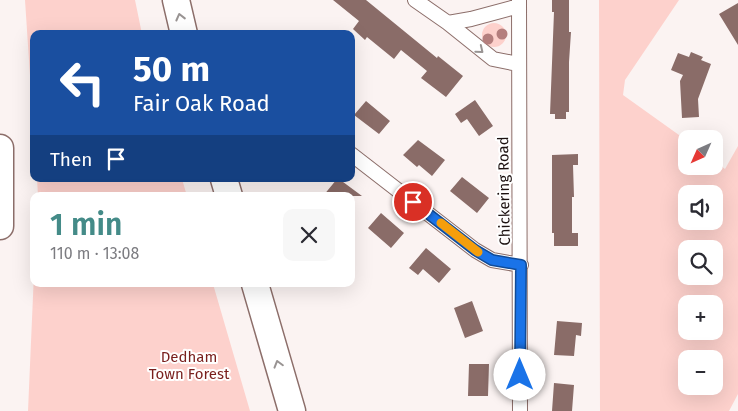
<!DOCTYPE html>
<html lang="en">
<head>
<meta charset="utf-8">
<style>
  :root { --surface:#fff; --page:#f7f7f7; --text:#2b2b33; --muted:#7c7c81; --accent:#448b88 }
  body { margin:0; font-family:"Fira Sans",sans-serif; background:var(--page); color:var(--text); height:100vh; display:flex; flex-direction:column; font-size:19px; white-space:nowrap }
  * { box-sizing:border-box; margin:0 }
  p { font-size:16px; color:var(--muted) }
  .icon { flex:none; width:28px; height:28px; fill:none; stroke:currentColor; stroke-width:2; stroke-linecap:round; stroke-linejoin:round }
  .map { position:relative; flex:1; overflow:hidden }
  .details { position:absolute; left:30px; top:192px; width:325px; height:95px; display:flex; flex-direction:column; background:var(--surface); border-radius:10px; box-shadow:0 5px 20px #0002 }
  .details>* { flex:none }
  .top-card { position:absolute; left:30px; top:30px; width:325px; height:152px; border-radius:10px; box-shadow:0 5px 20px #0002; background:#1a4fa0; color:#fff; overflow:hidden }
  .needle { width:32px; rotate:225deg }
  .controls { position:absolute; left:678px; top:130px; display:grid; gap:10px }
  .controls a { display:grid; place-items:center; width:45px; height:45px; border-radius:10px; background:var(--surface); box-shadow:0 5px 20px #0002; font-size:25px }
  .pin { position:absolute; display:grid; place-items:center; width:42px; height:42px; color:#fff; margin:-21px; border:2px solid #fff; border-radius:50%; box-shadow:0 1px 5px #0007 }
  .me { position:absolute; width:55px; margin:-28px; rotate:0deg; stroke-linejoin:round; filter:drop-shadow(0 0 4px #0008) }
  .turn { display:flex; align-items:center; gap:18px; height:105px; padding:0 20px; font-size:22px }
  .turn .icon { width:65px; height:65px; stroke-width:2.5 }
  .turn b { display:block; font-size:35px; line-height:42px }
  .then { display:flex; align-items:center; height:48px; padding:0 20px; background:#0003; gap:10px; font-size:19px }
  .round { display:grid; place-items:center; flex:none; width:52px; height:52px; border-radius:10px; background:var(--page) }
  .headline { display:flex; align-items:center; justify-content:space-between; height:85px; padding:0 20px }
  h1 { font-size:30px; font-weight:600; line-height:38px; color:var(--accent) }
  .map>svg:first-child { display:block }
</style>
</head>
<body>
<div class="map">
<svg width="738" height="411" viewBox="0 0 738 411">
  <rect width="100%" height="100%" fill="#fbf3f2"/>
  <!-- green -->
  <path fill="#fdd1cc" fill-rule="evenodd" d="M25,0H135L142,34H34V136Z
    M599,0H679L625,80L623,95L686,140V166H714V160L725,169L738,146V394L729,411H600ZM686,194H714V221H686ZM686,249H714V276H686ZM686,304H714V331H686ZM686,359H714V386H686Z
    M482 35a12 12 0 1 1 24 0a12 12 0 1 1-24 0Z
    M37,179H182L187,196H38Z
    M34,273V284H213L250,411H28Z"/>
  <!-- building -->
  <path fill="#8a6c68" d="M333,0H366L437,58L438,56L463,76L446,97L421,78L427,71L401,50L394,59L367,37L365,40L353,29L359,21Z
    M552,0H569V32H571L569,62V112H566V119H555V114H550L554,12H552Z
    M738,3V45L719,14Z
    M691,52L703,57L701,60L711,64L698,99L699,117L682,118L680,81L683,75L671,70L678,53L689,57Z
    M475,100L493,126L479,136L467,119L461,123L455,114Z
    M366,101L390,121L379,134L354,115Z
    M418,140L445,160L432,176L419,165L417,167L403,155Z
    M578,154V165H573L574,197H572V233H578V246H554V233H552V155Z
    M462,177L489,198L477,213L450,191Z
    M337,179H339L362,196H323Z
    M381,213L404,233L391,248L368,228Z
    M426,248L451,269L439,283L423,269L418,275L409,268Z
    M472,301L483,331L465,338L454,308Z
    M557,321L582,323L581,336L576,335L574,356L554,355Z
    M469,364H489L488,396H468Z
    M554,383L574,385L572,411H552Z"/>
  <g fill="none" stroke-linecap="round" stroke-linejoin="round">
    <!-- street casing -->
    <g stroke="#8c6e6a" stroke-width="16">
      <path id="street" d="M415,0L448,23L493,59L518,64
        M519,0L520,411
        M448,23L471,19L519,6
        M351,154L475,250L492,260L521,265"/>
    </g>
    <!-- highway casing -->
    <g stroke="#8c6e6a" stroke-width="29">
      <path id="highway" d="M176,0L184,34
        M0,148V226
        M224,179L229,196
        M255,284L292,411"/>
    </g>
    <!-- street -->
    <use href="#street" stroke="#fff" stroke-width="14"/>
    <!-- highway -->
    <use href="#highway" stroke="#fff" stroke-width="26"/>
  </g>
  <!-- trees -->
  <g fill="#b47e7d">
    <circle cx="502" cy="34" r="5.5"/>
    <circle cx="488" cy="39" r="5.5"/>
  </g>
  <!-- one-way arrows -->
  <defs><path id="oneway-chevron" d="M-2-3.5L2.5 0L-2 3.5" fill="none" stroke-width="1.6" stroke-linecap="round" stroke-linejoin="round" transform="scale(1.25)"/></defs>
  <g stroke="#999493">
    <use href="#oneway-chevron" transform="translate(180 17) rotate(-104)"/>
    <use href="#oneway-chevron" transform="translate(480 50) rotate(39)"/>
    <use href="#oneway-chevron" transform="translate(278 364) rotate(-106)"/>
  </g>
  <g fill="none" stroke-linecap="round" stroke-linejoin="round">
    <!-- route casing -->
    <g stroke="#114b97" stroke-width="12">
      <path id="route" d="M413,202L475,250L492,260L521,265L520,375"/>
    </g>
    <!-- route -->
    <use href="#route" stroke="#1a73e8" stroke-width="9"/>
    <!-- slow -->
    <path stroke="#f59e0b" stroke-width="9" d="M441,223L478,252"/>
  </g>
  <g text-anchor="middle" stroke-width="4" stroke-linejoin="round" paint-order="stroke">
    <!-- street labels -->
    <g font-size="15" fill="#1c1110" stroke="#fff">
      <text transform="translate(504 191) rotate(-91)" y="5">Chickering Road</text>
    </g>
    <!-- park labels -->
    <g font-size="15" fill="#791f1d" stroke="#fff">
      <text x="189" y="362">Dedham<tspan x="189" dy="17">Town Forest</tspan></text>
    </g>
  </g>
</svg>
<div class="controls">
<a><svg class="needle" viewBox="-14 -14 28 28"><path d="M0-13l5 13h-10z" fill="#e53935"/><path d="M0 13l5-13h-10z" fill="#7c7c81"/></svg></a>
<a><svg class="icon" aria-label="sound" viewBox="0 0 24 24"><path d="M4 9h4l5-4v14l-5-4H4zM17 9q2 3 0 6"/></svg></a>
<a><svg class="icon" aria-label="search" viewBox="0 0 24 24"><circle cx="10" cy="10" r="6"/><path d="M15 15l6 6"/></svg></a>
<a>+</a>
<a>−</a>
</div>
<div class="pin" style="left:413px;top:202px;background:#d93025"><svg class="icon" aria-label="arrive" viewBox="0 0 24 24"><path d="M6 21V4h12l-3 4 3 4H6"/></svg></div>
<svg class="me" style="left:520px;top:375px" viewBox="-20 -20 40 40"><circle r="19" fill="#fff"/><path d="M0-13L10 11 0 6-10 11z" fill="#1a73e8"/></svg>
<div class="top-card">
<div class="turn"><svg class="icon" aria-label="left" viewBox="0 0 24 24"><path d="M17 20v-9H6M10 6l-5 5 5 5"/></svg><div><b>50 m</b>Fair Oak Road</div></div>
<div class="then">Then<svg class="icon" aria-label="arrive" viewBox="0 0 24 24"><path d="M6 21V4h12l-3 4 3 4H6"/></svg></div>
</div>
<section class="details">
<div class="headline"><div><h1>1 min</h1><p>110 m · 13:08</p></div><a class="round"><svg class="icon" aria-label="close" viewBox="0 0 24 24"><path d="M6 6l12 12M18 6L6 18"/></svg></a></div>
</section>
</div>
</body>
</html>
